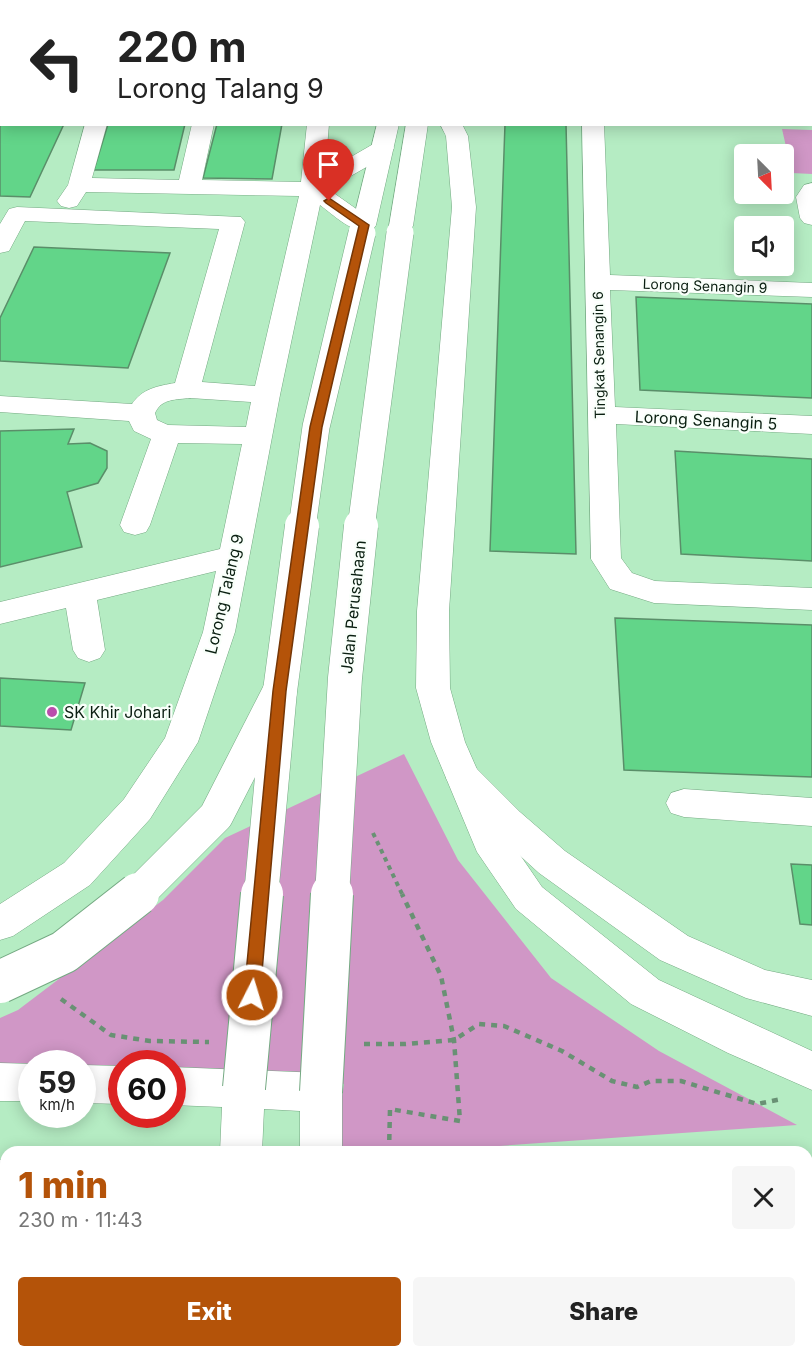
<!DOCTYPE html>
<html lang="en">
<head>
<meta charset="utf-8">
<style>
  :root { --surface:#fff; --page:#f6f6f6; --text:#222; --muted:#767676; --accent:#b45309 }
  body { margin:0; font-family:Inter,sans-serif; background:var(--page); color:var(--text); height:100vh; display:flex; flex-direction:column; font-size:22px; white-space:nowrap }
  * { box-sizing:border-box; margin:0 }
  p { font-size:20px; color:var(--muted) }
  .icon { flex:none; width:33px; height:33px; fill:none; stroke:currentColor; stroke-width:2; stroke-linecap:round; stroke-linejoin:round }
  .map { position:relative; flex:1; overflow:hidden }
  .details { position:absolute; left:0px; top:1146px; width:813px; height:212px; display:flex; flex-direction:column; background:var(--surface); border-radius:18px 18px 0 0; box-shadow:0 3px 15px #0003 }
  .details>* { flex:none }
  .top-card { position:absolute; left:0px; top:0px; width:813px; height:126px; box-shadow:0 3px 15px #0003; background:#fff; color:var(--text); overflow:hidden }
  .needle { width:39px; rotate:156deg }
  .tools { position:absolute; left:734px; top:144px; display:grid; gap:12px }
  .tools a { display:grid; place-items:center; width:60px; height:60px; border-radius:6px; background:var(--surface); box-shadow:0 3px 15px #0003; font-size:30px }
  .speed { position:absolute; left:18px; top:1050px; display:flex; gap:12px; font-size:30px; font-weight:700; text-align:center }
  .speed>* { display:grid; place-content:center; width:78px; height:78px; border-radius:50%; background:var(--surface); box-shadow:0 3px 15px #0003; line-height:1 }
  .speed small { font-size:15px; font-weight:400 }
  .speed .limit { border:9px solid #d22; background:#fff; color:#111 }
  .pin { position:absolute; display:grid; place-items:center; width:51px; height:51px; color:#fff; margin:-62px -26px; border-radius:50% 50% 50% 0; rotate:-45deg; box-shadow:0 0 6px #0007 }
  .pin .icon { rotate:45deg }
  .me { position:absolute; width:66px; margin:-33px; rotate:5deg; stroke-linejoin:round; filter:drop-shadow(0 0 4px #0008) }
  .turn { display:flex; align-items:center; gap:21px; height:126px; padding:0 18px; font-size:27px }
  .turn .icon { width:78px; height:78px; stroke-width:2.5 }
  .turn b { display:block; font-size:42px; line-height:51px }
  .round { display:grid; place-items:center; flex:none; width:63px; height:63px; border-radius:6px; background:var(--page) }
  .headline { display:flex; align-items:center; justify-content:space-between; height:102px; padding:0 18px }
  h1 { font-size:36px; font-weight:800; line-height:45px; color:var(--accent) }
  .primary-button { display:flex; gap:12px; margin-top:auto; padding:12px 18px }
  .primary-button a { flex:1; height:69px; border-radius:6px; background:var(--accent); color:#fff; font-size:24px; font-weight:800; line-height:69px; text-align:center }
  .primary-button a+a { background:var(--page); color:var(--text) }
  .map>svg:first-child { display:block }
</style>
</head>
<body>
<div class="map">
<svg width="812" height="1357" viewBox="0 0 812 1357">
  <rect width="100%" height="100%" fill="#b5ecc3"/>
  <!-- green -->
  <path fill="#d097c6" d="M782,129L812,130V174L792,173Z
    M404,754L458,860L551,978L659,1051L797,1125L413,1152H333L344,1084L173,1076L172,1064H122L121,1073L83,1071L82,1064H32L31,1069L0,1067V1018L18,1010L163,900L225,838Z"/>
  <!-- building -->
  <path fill="#62d589" stroke="#5a8e69" stroke-width="1.5" d="M146,0H214L146,2Z
    M249,0H307L248,2Z
    M510,0H563L564,2H510Z
    M625,0H812V24V2Z
    M0,85L2,124H64L30,197L0,196Z
    M108,124H185L174,170H94Z
    M217,124H282L272,179L203,178Z
    M505,124H566L576,554L490,551Z
    M34,247L170,253L128,368L0,361V318Z
    M636,297L812,304V398L640,390Z
    M74,429L68,444L90,443L107,451V468L98,483L67,492L82,547L0,567V431Z
    M675,451L812,459V561L681,554Z
    M615,618L812,625V777L624,770Z
    M0,678L85,683L71,730L0,726Z
    M791,864L812,865V925L800,924Z"/>
  <g fill="none" stroke-linecap="round" stroke-linejoin="round">
    <!-- minor casing -->
    <g stroke="#74a982" stroke-width="1">
      <path id="minor" d="M128,0H146V2H128Z
        M222,0H240V2H222Z
        M322,0H340V2H322Z
        M578,0H596V2H578Z
        M0,59H2V71H0Z
        M85,124H107L92,178L179,180L192,124H214L202,180L301,182L307,124H329L325,172L375,143L383,141L391,143L394,148L391,153L328,189L372,220L376,225L372,230C353,235 335,216 320,205L280,395L235,632L198,742L150,819L90,885L13,936L0,940V904L64,863L124,799L165,738L203,632L216,571L97,600L105,650L100,658L89,662L78,658L73,650L66,608L0,624V602L220,549L242,444L178,443L150,525L146,532L135,535L124,532L120,525L151,439L134,431L129,421L0,412V396L132,404C142,389 157,386 175,383L219,229L25,221L9,251L0,253V224L9,209L17,207L241,217L245,222L202,382L255,386L299,196L86,192L77,206L69,208L61,206L57,201L68,185ZM190,398L251,402L246,427L168,425L157,420L155,413C162,398 176,400 190,398Z
        M582,124H604L610,275L812,283V297L610,290L615,407L812,416V434L616,424L621,558L632,573L655,581L812,588V610L654,603L610,589L591,559Z
        M812,183V225L804,223L800,218L796,197L804,185Z
        M464,764L476,768L520,812L565,851L688,936L765,970L812,980V1016L746,998L660,960L539,873L494,832L452,788L446,778L452,768Z
        M684,789L812,798V826L684,817L671,813L666,803L671,793Z"/>
    </g>
    <!-- major casing -->
    <g stroke="#74a982" stroke-width="1">
      <path id="major" d="M391,0H409V2H391Z
        M419,0H437V2H419Z
        M377,124H399L376,225L372,230L364,232L356,230L352,225Z
        M406,124H428L413,226L409,231L401,233L393,231L389,226Z"/>
    </g>
    <!-- highway casing -->
    <g stroke="#74a982" stroke-width="1">
      <path id="highway" d="M440,124H462L468,136L476,207L449,611L450,688L465,742L505,833L542,887L659,980L812,1051V1090L728,1053L631,1004L516,909L477,852L431,742L416,688L417,611L452,207L446,136Z
        M0,1063L34,1064H32V1101H0Z
        M82,1065L122,1066V1104L82,1103Z
        M172,1067L321,1073L336,1078L342,1092V1152H300V1111L264,1109L262,1152H220L222,1107L172,1105Z
        M807,1159H812V1201H807Z
        M0,1160H6V1202H0Z
        M0,1260H6V1306H0Z
        M807,1312L812,1314V1357H799L791,1352H807Z
        M211,1352H257L258,1357H210Z
        M300,1352H346L347,1357H299Z"/>
    </g>
    <!-- path-far1 -->
    <path stroke="#699174" stroke-width="4" stroke-dasharray="4.5 4.5" stroke-linecap="butt" d="M373,833L403,896"/>
    <!-- path -->
    <path stroke="#699174" stroke-width="4.5" stroke-dasharray="6 6" stroke-linecap="butt" d="M61,999L111,1035L150,1041L209,1042
      M364,1044H405L454,1040L479,1024L504,1026L562,1051L612,1081L637,1087L651,1081H681L757,1104L782,1099
      M389,1152L390,1109L460,1121L454,1040L441,976L402,894
      M385,1352V1357"/>
    <!-- minor -->
    <use href="#minor" fill="#fff" fill-rule="evenodd"/>
    <!-- major -->
    <use href="#major" fill="#fff" fill-rule="evenodd"/>
    <!-- highway -->
    <use href="#highway" fill="#fff" fill-rule="evenodd"/>
    <!-- major-bridge-far3 casing -->
    <g stroke="#74a982" stroke-width="22" stroke-linecap="butt">
      <path id="major-bridge-far3" d="M362,234L364,225
        M400,234L401,226"/>
    </g>
    <!-- major-bridge-far2 casing -->
    <g stroke="#74a982" stroke-width="28" stroke-linecap="butt">
      <path id="major-bridge-far2" d="M302,528L316,427L362,233
        M361,528L400,233"/>
    </g>
    <!-- major-bridge-far1 casing -->
    <g stroke="#74a982" stroke-width="35" stroke-linecap="butt">
      <path id="major-bridge-far1" d="M261,896L280,691L302,526
        M332,896L345,678L361,526"/>
    </g>
    <!-- major-bridge casing -->
    <g stroke="#74a982" stroke-width="44" stroke-linecap="butt">
      <path id="major-bridge" d="M244,1088L262,894
        M321,1092L332,894"/>
    </g>
    <!-- highway-bridge-far1 casing -->
    <g stroke="#74a982" stroke-width="35" stroke-linecap="butt">
      <path id="highway-bridge-far1" d="M136,896L216,816L280,691"/>
    </g>
    <!-- highway-bridge casing -->
    <g stroke="#74a982" stroke-width="44" stroke-linecap="butt">
      <path id="highway-bridge" d="M0,982L64,952L138,894"/>
    </g>
    <!-- major-bridge-far3 -->
    <use href="#major-bridge-far3" stroke="#fff" stroke-width="21"/>
    <!-- major-bridge-far2 -->
    <use href="#major-bridge-far2" stroke="#fff" stroke-width="27"/>
    <!-- major-bridge-far1 -->
    <use href="#major-bridge-far1" stroke="#fff" stroke-width="34"/>
    <!-- major-bridge -->
    <use href="#major-bridge" stroke="#fff" stroke-width="42"/>
    <!-- highway-bridge-far1 -->
    <use href="#highway-bridge-far1" stroke="#fff" stroke-width="34"/>
    <!-- highway-bridge -->
    <use href="#highway-bridge" stroke="#fff" stroke-width="42"/>
  </g>
  <!-- route -->
  <path fill="#b45309" stroke="#753606" stroke-width="1.5" d="M329,198L369,225L322,427L286,691L260,995L258,1000L252,1002L247,1000L244,995L273,691L310,427L359,226L326,203L324,201Z"/>
  <!-- markers -->
  <circle fill="#b94dac" stroke="#f9fffa" stroke-width="2" cx="52" cy="712" r="6"/>
  <g text-anchor="middle" stroke-width="4.5" stroke-linejoin="round" paint-order="stroke">
    <!-- far-street labels -->
    <g font-size="14" fill="#0a1f11" stroke="#f9fffa">
      <text transform="translate(705 286) rotate(2)" y="5">Lorong Senangin 9</text>
      <text transform="translate(599 355) rotate(-91)" y="5">Tingkat Senangin 6</text>
    </g>
    <!-- street labels -->
    <g font-size="16" fill="#0a1f11" stroke="#f9fffa">
      <text transform="translate(706 420) rotate(3)" y="6">Lorong Senangin 5</text>
      <text transform="translate(224 594) rotate(-77)" y="6">Lorong Talang 9</text>
      <text transform="translate(353 607) rotate(-84)" y="6">Jalan Perusahaan</text>
    </g>
    <!-- poi labels -->
    <g font-size="16" fill="#0a1f11" stroke="#f9fffa" text-anchor="start">
      <text x="64" y="718">SK Khir Johari</text>
    </g>
  </g>
</svg>
<div class="tools">
<a><svg class="needle" viewBox="-14 -14 28 28"><path d="M0-13l5 13h-10z" fill="#e53935"/><path d="M0 13l5-13h-10z" fill="#767676"/></svg></a>
<a><svg class="icon" aria-label="sound" viewBox="0 0 24 24"><path d="M4 9h4l5-4v14l-5-4H4zM17 9q2 3 0 6"/></svg></a>
</div>
<div class="speed"><div>59<small>km/h</small></div><div class="limit">60</div></div>
<div class="pin" style="left:329px;top:201px;background:#d93025"><svg class="icon" aria-label="arrive" viewBox="0 0 24 24"><path d="M6 21V4h12l-3 4 3 4H6"/></svg></div>
<svg class="me" style="left:252px;top:995px" viewBox="-20 -20 40 40"><circle r="17" fill="#b45309" stroke="#fff" stroke-width="3"/><path d="M0-11L8 9 0 5-8 9z" fill="#fff"/></svg>
<div class="top-card">
<div class="turn"><svg class="icon" aria-label="left" viewBox="0 0 24 24"><path d="M17 20v-9H6M10 6l-5 5 5 5"/></svg><div><b>220 m</b>Lorong Talang 9</div></div>
</div>
<section class="details">
<div class="headline"><div><h1>1 min</h1><p>230 m · 11:43</p></div><a class="round"><svg class="icon" aria-label="close" viewBox="0 0 24 24"><path d="M6 6l12 12M18 6L6 18"/></svg></a></div>
<div class="primary-button"><a>Exit</a><a>Share</a></div>
</section>
</div>
</body>
</html>
